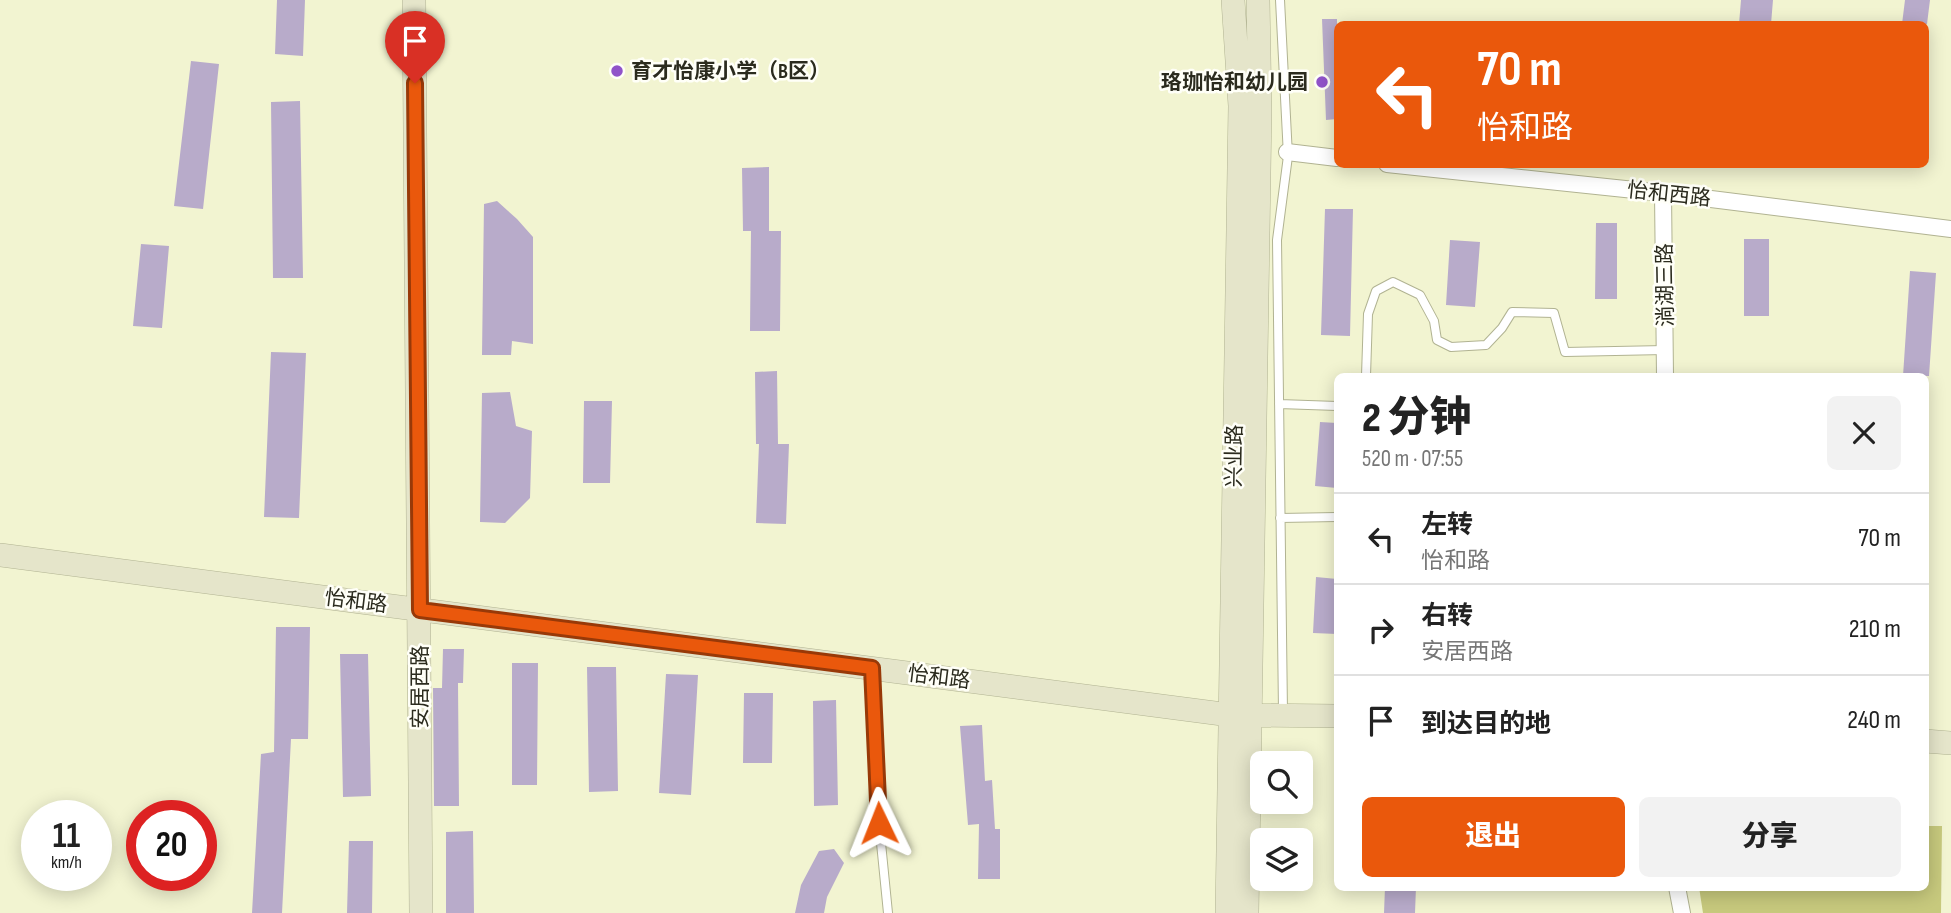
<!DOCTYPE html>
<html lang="zh">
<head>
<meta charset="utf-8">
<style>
  :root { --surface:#fff; --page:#f2f2f2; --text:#222; --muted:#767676; --line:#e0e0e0; --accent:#ea580c }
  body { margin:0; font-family:"Sofia Sans Condensed","Noto Sans SC",sans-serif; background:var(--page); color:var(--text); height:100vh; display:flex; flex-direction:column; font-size:26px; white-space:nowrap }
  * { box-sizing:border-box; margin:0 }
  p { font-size:23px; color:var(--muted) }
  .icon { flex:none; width:38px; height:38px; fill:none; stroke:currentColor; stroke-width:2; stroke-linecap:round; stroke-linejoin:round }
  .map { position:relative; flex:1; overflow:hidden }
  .panel { position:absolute; left:1334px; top:373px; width:595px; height:518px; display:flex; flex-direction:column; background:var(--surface); border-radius:10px; box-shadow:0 4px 18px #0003 }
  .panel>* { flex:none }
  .banner { position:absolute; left:1334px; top:21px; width:595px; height:147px; border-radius:10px; box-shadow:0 4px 18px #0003; background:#ea580c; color:#fff; overflow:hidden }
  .fabs { position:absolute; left:1250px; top:751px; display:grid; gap:14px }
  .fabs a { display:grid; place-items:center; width:63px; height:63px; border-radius:10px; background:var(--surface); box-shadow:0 4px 18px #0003; font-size:35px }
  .speed { position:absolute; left:21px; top:800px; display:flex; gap:14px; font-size:35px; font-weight:700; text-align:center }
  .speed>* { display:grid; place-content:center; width:91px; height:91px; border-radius:50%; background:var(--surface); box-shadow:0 4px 18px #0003; line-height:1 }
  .speed small { font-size:18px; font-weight:400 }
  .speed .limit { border:10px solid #d22; background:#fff; color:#111 }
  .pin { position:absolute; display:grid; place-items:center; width:60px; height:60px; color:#fff; margin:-72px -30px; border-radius:50% 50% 50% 0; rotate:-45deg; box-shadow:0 0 7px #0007 }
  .pin .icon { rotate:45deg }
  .me { position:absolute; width:77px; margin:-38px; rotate:358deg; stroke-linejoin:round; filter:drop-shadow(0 0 5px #0008) }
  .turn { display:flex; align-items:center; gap:24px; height:147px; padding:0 28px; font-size:32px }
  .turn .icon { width:91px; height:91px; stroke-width:2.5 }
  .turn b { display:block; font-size:49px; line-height:60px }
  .round { display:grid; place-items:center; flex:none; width:74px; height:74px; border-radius:10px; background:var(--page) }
  .overview { display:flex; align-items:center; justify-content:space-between; height:119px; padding:0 28px }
  h1 { font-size:42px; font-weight:800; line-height:52px }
  .action { display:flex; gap:14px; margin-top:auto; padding:14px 28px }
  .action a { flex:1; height:80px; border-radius:10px; background:var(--accent); color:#fff; font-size:28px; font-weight:800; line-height:80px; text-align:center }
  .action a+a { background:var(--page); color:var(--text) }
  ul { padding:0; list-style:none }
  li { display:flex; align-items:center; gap:21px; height:91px; padding:0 28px; border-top:2px solid var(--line) }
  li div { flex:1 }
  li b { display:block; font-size:26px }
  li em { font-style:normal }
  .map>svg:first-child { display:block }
</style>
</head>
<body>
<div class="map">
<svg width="1951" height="913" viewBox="0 0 1951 913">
  <rect width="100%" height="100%" fill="#f2f4d1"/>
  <!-- green -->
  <path fill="#c7c97d" d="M1925,826H1942L1941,913H1703L1699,887H1925Z"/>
  <!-- building -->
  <path fill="#b8abca" d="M277,0H305L303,56L275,54Z
    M1741,0H1773L1771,24H1739Z
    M1905,0H1930L1927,24H1902Z
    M1322,19H1337V119L1326,120Z
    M191,61L219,64L203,209L174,206Z
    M300,101L303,278H273L271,102Z
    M769,167V231H781L780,331H750L751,231H743L742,168Z
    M497,201L517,219L533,237V344L512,341L511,355H482L484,204Z
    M1325,209H1353L1350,336L1321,335Z
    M1596,223H1617V299H1595Z
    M1744,239H1769V316H1744Z
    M1450,240L1480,242L1475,307L1446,305Z
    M141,244L169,246L162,328L133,326Z
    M1910,271L1936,273L1929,376H1903Z
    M271,352L306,353L299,518L264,517Z
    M777,371L778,444H789L786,524L756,523L759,444H756L755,372Z
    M510,392L516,426L532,431L530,498L505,523L480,522L482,393Z
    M584,401H612L610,483H583Z
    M1320,422L1337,423V488L1315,486Z
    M1316,577L1337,579V634L1313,633Z
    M276,627H310L308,739H291L282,913H252L261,754L274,752Z
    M443,649H464L463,683H458L459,806H434L433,688H442Z
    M340,654H368L371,796L343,797Z
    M512,663H538L537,785H512Z
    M587,667H616L618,791L589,792Z
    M666,674L698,675L691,795L659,793Z
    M744,693H773L772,763H743Z
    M836,700L838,805L814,806L813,701Z
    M982,725L985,781L992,780L995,829H1000V879H978L979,824L968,825L960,726Z
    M473,831L474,913H446V832Z
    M349,841H373L372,913H347Z
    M834,849L844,863L827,897L824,913H795L801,885L819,851Z
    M1385,887H1416L1415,913H1384Z"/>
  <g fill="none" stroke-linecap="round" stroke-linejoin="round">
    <!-- lane casing -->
    <g stroke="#b1b392" stroke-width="10">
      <path id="lane" d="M1280,0L1288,156L1277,240L1283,712
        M1366,376L1368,314L1376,291L1393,282L1420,295L1434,321L1437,340L1451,347L1486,345L1502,328L1512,312L1554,313L1565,352L1665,350
        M1279,404L1337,406
        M1280,518L1337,517
        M872,672L879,823L888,913"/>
    </g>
    <!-- street casing -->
    <g stroke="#b1b392" stroke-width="18">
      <path id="street" d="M1287,152L1337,158
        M1387,164L1663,193L1951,229
        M1663,193L1665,376
        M1677,887L1682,913"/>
    </g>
    <!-- secondary casing -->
    <g stroke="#b1b392" stroke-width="24">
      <path id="secondary" d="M414,0L421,913
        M0,555L1230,715L1337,716
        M1925,741L1951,743
        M1227,913L1240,106L1233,0
        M1247,913L1260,110L1258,0"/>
    </g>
    <!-- lane -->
    <use href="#lane" stroke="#fff" stroke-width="8"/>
    <!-- street -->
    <use href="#street" stroke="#fff" stroke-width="16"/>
    <!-- secondary -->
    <use href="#secondary" stroke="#e5e5ca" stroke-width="23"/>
  </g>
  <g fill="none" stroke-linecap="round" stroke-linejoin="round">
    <!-- route casing -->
    <g stroke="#983908" stroke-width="18">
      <path id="route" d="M415,83L420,610L872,668L879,823"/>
    </g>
    <!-- route -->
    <use href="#route" stroke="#ea580c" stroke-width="12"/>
  </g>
  <!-- markers -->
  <g fill="#9053c9" stroke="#fffff8" stroke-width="2.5">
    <circle cx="617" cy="71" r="7"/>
    <circle cx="1322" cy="82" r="7"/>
  </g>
  <g text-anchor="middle" stroke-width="5" stroke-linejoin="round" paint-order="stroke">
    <!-- poi labels -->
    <g font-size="21" font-weight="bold" fill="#2b2b1e" stroke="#fffff8" text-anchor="start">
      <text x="631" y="78">育才怡康小学（B区）</text>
      <text x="1308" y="89" text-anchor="end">珞珈怡和幼儿园</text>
    </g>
    <!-- street labels -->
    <g font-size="21" fill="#2b2b1e" stroke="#fffff8">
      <text transform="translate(1669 194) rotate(6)" y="7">怡和西路</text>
      <text transform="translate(1665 285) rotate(-91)" y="7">淌湖三路</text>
      <text transform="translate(1234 456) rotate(-89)" y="7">兴业路</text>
      <text transform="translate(356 601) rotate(7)" y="7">怡和路</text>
      <text transform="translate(939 677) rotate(7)" y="7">怡和路</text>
      <text transform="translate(420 687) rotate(-90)" y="7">安居西路</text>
    </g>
  </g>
</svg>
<div class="fabs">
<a><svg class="icon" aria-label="search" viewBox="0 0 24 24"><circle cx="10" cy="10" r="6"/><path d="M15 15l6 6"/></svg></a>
<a><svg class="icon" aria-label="layers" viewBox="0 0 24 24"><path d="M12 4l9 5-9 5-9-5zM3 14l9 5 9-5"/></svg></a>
</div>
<div class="speed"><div>11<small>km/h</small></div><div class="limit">20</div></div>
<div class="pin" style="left:415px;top:83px;background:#d93025"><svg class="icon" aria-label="arrive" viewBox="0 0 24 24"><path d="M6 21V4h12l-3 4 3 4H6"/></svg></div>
<svg class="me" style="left:879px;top:823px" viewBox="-20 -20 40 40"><path d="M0-17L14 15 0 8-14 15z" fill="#ea580c" stroke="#fff" stroke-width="4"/></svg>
<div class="banner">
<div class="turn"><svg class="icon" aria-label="left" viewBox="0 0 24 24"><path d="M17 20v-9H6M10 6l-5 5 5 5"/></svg><div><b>70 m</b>怡和路</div></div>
</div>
<section class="panel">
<div class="overview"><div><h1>2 分钟</h1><p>520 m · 07:55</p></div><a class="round"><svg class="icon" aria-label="close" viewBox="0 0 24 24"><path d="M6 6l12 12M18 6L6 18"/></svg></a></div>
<ul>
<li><svg class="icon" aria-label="left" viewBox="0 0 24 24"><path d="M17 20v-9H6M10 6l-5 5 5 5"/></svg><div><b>左转</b><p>怡和路</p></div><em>70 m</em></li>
<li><svg class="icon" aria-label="right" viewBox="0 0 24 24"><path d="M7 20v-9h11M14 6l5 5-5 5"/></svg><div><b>右转</b><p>安居西路</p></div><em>210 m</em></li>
<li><svg class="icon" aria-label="arrive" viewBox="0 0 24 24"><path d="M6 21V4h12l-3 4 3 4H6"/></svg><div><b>到达目的地</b></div><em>240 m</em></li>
</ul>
<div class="action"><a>退出</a><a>分享</a></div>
</section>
</div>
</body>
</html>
